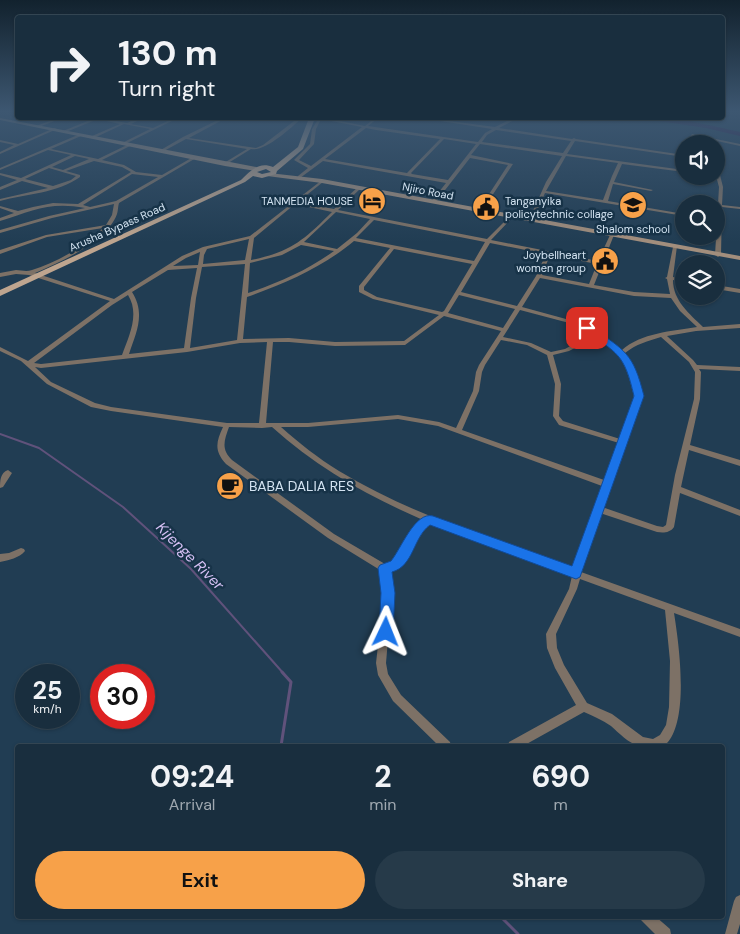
<!DOCTYPE html>
<html lang="en">
<head>
<meta charset="utf-8">
<style>
  :root { --surface:#192e3e; --page:#263a49; --text:#f1f3f6; --muted:#9fa8b0; --line:#374a58; --accent:#f7a149 }
  body { margin:0; font-family:"DM Sans",sans-serif; background:var(--page); color:var(--text); height:100vh; display:flex; flex-direction:column; font-size:19px; white-space:nowrap }
  * { box-sizing:border-box; margin:0 }
  p { font-size:16px; color:var(--muted) }
  .icon { flex:none; width:28px; height:28px; fill:none; stroke:currentColor; stroke-width:2; stroke-linecap:round; stroke-linejoin:round }
  .map { position:relative; flex:1; overflow:hidden }
  .details { position:absolute; left:15px; top:744px; width:710px; height:175px; display:flex; flex-direction:column; background:var(--surface); border-radius:5px; box-shadow:0 1px 4px #0004,0 0 0 1px var(--line) }
  .details>* { flex:none }
  .guide { position:absolute; left:15px; top:15px; width:710px; height:105px; border-radius:5px; box-shadow:0 1px 4px #0004,0 0 0 1px var(--line); background:#192e3e; color:var(--text); overflow:hidden }
  .buttons { position:absolute; left:675px; top:135px; display:grid; gap:10px }
  .buttons a { display:grid; place-items:center; width:50px; height:50px; border-radius:50%; background:var(--surface); box-shadow:0 1px 4px #0004,0 0 0 1px var(--line); font-size:25px }
  .speed { position:absolute; left:15px; top:664px; display:flex; gap:10px; font-size:25px; font-weight:700; text-align:center }
  .speed>* { display:grid; place-content:center; width:65px; height:65px; border-radius:50%; background:var(--surface); box-shadow:0 1px 4px #0004,0 0 0 1px var(--line); line-height:1 }
  .speed small { font-size:12px; font-weight:400 }
  .speed .limit { border:8px solid #d22; background:#fff; color:#111 }
  .pin { position:absolute; display:grid; place-items:center; width:42px; height:42px; color:#fff; margin:-21px; border-radius:10px; box-shadow:0 2px 8px #0006 }
  .me { position:absolute; width:55px; margin:-28px; rotate:2deg; stroke-linejoin:round; filter:drop-shadow(0 0 4px #0008) }
  .turn { display:flex; align-items:center; gap:18px; height:105px; padding:0 20px; font-size:22px }
  .turn .icon { width:65px; height:65px; stroke-width:2.5 }
  .turn b { display:block; font-size:35px; line-height:42px }
  .eta { display:flex; justify-content:space-evenly; align-items:center; height:85px; text-align:center }
  .eta b { font-size:30px; font-weight:700; line-height:35px }
  .cta { display:flex; gap:10px; margin-top:auto; padding:10px 20px }
  .cta a { flex:1; height:58px; border-radius:30px; background:var(--accent); color:#111; font-size:20px; font-weight:700; line-height:58px; text-align:center }
  .cta a+a { background:var(--page); color:var(--text) }
  .map>svg:first-child { display:block }
</style>
</head>
<body>
<div class="map">
<svg width="740" height="934" viewBox="0 0 740 934">
  <rect width="100%" height="100%" fill="#213d53"/>
  <g fill="none" stroke-linecap="round" stroke-linejoin="round">
    <!-- stream-far1 -->
    <path stroke="#60527b" stroke-width="2" d="M0,434L39,448L123,507L191,569L284,674"/>
    <!-- stream -->
    <path stroke="#60527b" stroke-width="3" d="M281,746L291,682L282,672
      M500,916L518,934"/>
    <!-- river -->
    <path fill="#2e1448" fill-rule="evenodd" d="M639,118C665,114 713,126 740,132V136L706,128Z"/>
    <!-- street -->
    <path fill="#7d7166" fill-rule="evenodd" d="M58,118H62L39,127L36,126Z
      M95,118H100L127,123L138,118H141V119L131,124L153,128L174,118H178L123,145L122,143L150,129L124,124L94,138H92V136L120,124L98,119L66,132L63,131Z
      M222,118H226L189,138L256,148L263,145L298,118H302C291,128 265,152 251,149L225,165L223,164L224,163L247,149L186,139L162,152L159,151L183,137Z
      M319,118H325L365,126L375,118H378L368,126L478,142L485,133L492,129L421,118H427L495,127L513,118H516V119L499,128L572,139L574,138L576,139L684,155V157L575,141L567,154L684,170V172L622,164L614,182L653,190L651,191L613,184L608,201L684,214V216L545,193L533,220L529,221V220L546,182L562,156L480,144L471,155L513,164L482,211L480,212L478,211L508,165L470,158L435,203H433L431,202L446,183L323,161L300,178H298V176L308,168L294,160L310,144L312,129ZM321,119L362,127L311,166L299,160L314,144L316,129ZM366,128L376,130L440,139L407,173L325,159ZM496,130L571,141L563,153L482,142L487,135ZM444,139L476,144L448,180L412,174L411,173ZM566,156L618,163L612,176L603,200L546,191Z
      M54,128L57,129L0,154V152L14,145L0,142V140L18,144Z
      M80,134L81,136L51,149L98,159L129,144L130,146L102,160L124,165L136,172L162,175L193,157L196,158L119,203C118,206 118,211 117,214C107,242 60,262 35,273L114,299L182,256L203,247L250,236L322,180H323V182L298,202L334,209L358,187H360V189L338,210L487,239L510,216L512,217V218L491,240L598,261L610,235L614,234V235L594,285L634,292L670,294L667,279L665,278L667,277L673,247L677,246L673,277L684,279V283L673,280C673,301 690,314 703,327L740,324V328L696,331L667,336L693,360L697,365L740,367V371L699,369L701,372L700,399L690,445L740,460V466L689,450L681,487L740,510V516L680,493L674,527C670,533 663,533 657,532L600,513L584,559L581,572L740,629V637L674,613C679,644 689,717 668,742C663,748 646,748 639,746C628,743 619,733 611,726C602,720 593,716 584,712L523,746H508L509,742L576,705L555,668L547,648L546,634L569,589L572,576L431,523C415,537 411,565 389,570L392,593L386,663L388,674L401,695L450,742L451,746H439L393,701L378,675L376,663L384,593L380,570L328,538L226,464C214,451 216,442 223,427L111,411L91,407L47,384L21,361L0,351V347L28,361L110,301L29,275L16,274L0,277V273C5,272 11,271 16,270C21,270 26,272 32,270C56,263 85,246 103,228L47,237L0,254V250L46,235L106,225L112,215L114,204L52,218L0,233V230L49,216L85,208C50,201 32,211 0,221V218L14,213L0,208V206L18,211L33,207L53,203L78,204L131,172L122,167L94,161L66,171L80,175V177C58,193 26,194 0,201V199L48,188L22,181L0,190V187L17,180L0,175V173L21,178L71,155L48,150L0,170V168ZM75,156L89,159L63,170L52,167ZM49,168L76,176L71,180L53,186L25,179ZM132,174L158,177L116,201L90,207L83,205ZM295,204L332,212C304,240 291,252 251,260L254,238ZM336,212L370,219L357,233L337,249L304,242ZM374,220L485,242L474,261L356,238ZM249,239L245,260L203,264L204,255L207,249ZM354,241L390,248L359,286V292L373,299L439,315L404,341L335,342L289,338L243,339L247,297C286,283 323,267 354,241ZM490,243L546,254L536,276L517,306L461,292ZM301,245L334,251C308,270 278,283 248,293L250,263L282,255ZM394,249L472,264L444,311L442,312L377,297L364,290V287ZM200,252L198,265L173,266L186,258ZM550,255L597,264L589,284L542,275ZM245,264L237,340L190,348L196,298L202,267ZM197,268L191,298L184,348L129,354C136,333 146,314 132,292L168,270ZM540,278L634,296L671,298L680,311L697,327C672,331 641,333 622,350L598,333L577,322L522,307ZM128,295C140,314 129,336 122,355L41,364L34,363L112,305ZM459,295L515,309L503,328L448,313ZM520,310L573,324L592,334L565,349L551,352L531,343L503,337ZM444,316L501,331L479,365L476,372L473,391L456,428L439,422L398,415L308,423H266L273,342H289L335,346L405,345ZM596,337C603,342 612,347 618,353C623,357 626,365 628,370C641,397 630,414 620,439L563,421L559,416L561,384L553,355L569,351ZM661,337L689,362L695,372L694,399L675,475L666,525L663,527L657,526L602,507L640,405C643,385 635,370 625,353C636,344 648,341 661,337ZM501,340L527,345L547,355L555,384L553,416L559,425L619,443L604,480L462,430L479,391L482,372L485,365ZM267,342L259,423H227L111,407L95,403L51,382L35,367L41,368L187,352L240,343ZM398,419L438,426L602,486L576,559L573,569C494,540 412,515 339,471C318,458 299,443 281,427H308ZM229,427L262,428L272,427C317,468 368,496 423,520C409,532 405,559 385,564L334,534L232,460C221,449 224,441 229,427ZM580,579L665,610L670,661L669,707L666,725L660,735L653,739L643,737L612,714L587,703L564,665L557,648L556,634L577,589Z
      M692,134L740,144V146L694,136L689,144H685Z
      M716,166L718,167L723,187L722,205L740,207V209L722,207L721,255L718,257L715,255L719,187L716,176Z
      M716,285L740,289V293L716,289Z
      M8,470L12,473L3,487L0,488C0,481 0,473 8,470Z
      M21,548L24,549L25,551C19,558 9,560 0,562V554L9,553Z
      M740,895V924L737,934H725L734,901L736,897Z
      M639,916H655L670,929L671,934H655L641,920Z"/>
    <!-- secondary -->
    <path fill="#a28e7d" fill-rule="evenodd" d="M0,118L256,167L259,169L256,171L225,166L0,120Z
      M269,173L322,179L740,256V260L322,183L267,176L266,175Z"/>
    <!-- primary -->
    <path fill="#bea58f" fill-rule="evenodd" d="M309,118H315L303,149L277,171L276,174L262,178L253,176L245,182L0,296V290L241,180C250,171 259,161 273,167L298,147ZM266,169L271,172L262,174L257,172Z"/>
  </g>
  <!-- sky -->
  <linearGradient id="sky" x2="0" y2="1"><stop stop-color="#12222e"/><stop offset="0.46" stop-color="#3d5771"/><stop offset="1" stop-color="#3d5771" stop-opacity="0"/></linearGradient>
  <rect width="740" height="242" fill="url(#sky)"/>
  <!-- route -->
  <path fill="#1a73e8" stroke="#114b97" d="M584,326H590C625,351 633,352 644,396L580,577L576,579L430,525C413,537 414,566 392,572L395,593L393,632L391,636L386,638L381,636L379,632L381,593L378,568L380,565L391,561C401,549 415,511 433,516L572,566L634,396C624,353 618,354 584,330Z"/>
  <!-- icons -->
  <defs>
    <g id="hotel-disc" transform="scale(1.4375)"><circle r="9.5" fill="#f7a149" stroke="#173348"/><path d="M-6-4.5h1.5V1H6V5H4.5V3h-9V5H-6ZM-4 0a1.8 1.8 0 1 1 3.6 0ZM.5 0V-2.5h3Q6-2.5 6 0Z" fill="#111"/></g>
    <g id="school-disc" transform="scale(1.4375)"><circle r="9.5" fill="#f7a149" stroke="#173348"/><path d="M0-5L7-2L0 1L-7-2ZM-4 1L0 2.5L4 1V4Q0 6-4 4Z" fill="#111"/></g>
    <g id="civic-disc" transform="scale(1.4375)"><circle r="9.5" fill="#f7a149" stroke="#173348"/><path d="M-.6-6.5H3V-4.5H.6V-3L4-1V1h2V6H-6V1h2V-1L-.6-3ZM-1.2 2.5V6h2.4V2.5Z" fill="#111"/></g>
    <g id="cafe-disc" transform="scale(1.4375)"><circle r="9.5" fill="#f7a149" stroke="#173348"/><path d="M-5.5-4.5H6V0H3Q3 3.5 0 3.5H-2.5Q-5.5 3.5-5.5 0ZM3-3.2v2h1.7v-2ZM-6 4.5H4V6H-6Z" fill="#111"/></g>
  </defs>
  <g fill-rule="evenodd">
    <use href="#hotel-disc" x="372" y="201"/>
    <use href="#school-disc" x="633" y="205"/>
    <use href="#civic-disc" x="486" y="207"/>
    <use href="#civic-disc" x="605" y="261"/>
    <use href="#cafe-disc" x="230" y="486"/>
  </g>
  <g text-anchor="middle" stroke-width="5" stroke-linejoin="round" paint-order="stroke">
    <!-- far-street labels -->
    <g font-size="11" fill="#d4e4f2" stroke="#173348">
      <text transform="translate(428 191) rotate(11)" y="4">Njiro Road</text>
      <text transform="translate(117 227) rotate(-24)" y="4">Arusha Bypass Road</text>
    </g>
    <!-- far-poi labels -->
    <g font-size="11" fill="#d4e4f2" stroke="#173348" text-anchor="end">
      <text x="353" y="205">TANMEDIA HOUSE</text>
      <text x="505" y="205" text-anchor="start">Tanganyika<tspan x="505" dy="13">policytechnic collage</tspan></text>
      <text x="633" y="233" text-anchor="middle">Shalom school</text>
      <text x="586" y="259">Joybellheart<tspan x="586" dy="13">women group</tspan></text>
    </g>
    <!-- poi labels -->
    <g font-size="14" fill="#d4e4f2" stroke="#173348" text-anchor="start">
      <text x="249" y="491">BABA DALIA RES</text>
    </g>
    <!-- water labels -->
    <g font-size="15" font-style="italic" fill="#d5c0f4" stroke="#173348">
      <text transform="translate(190 556) rotate(45)" y="5">Kijenge River</text>
    </g>
  </g>
</svg>
<div class="buttons">
<a><svg class="icon" aria-label="sound" viewBox="0 0 24 24"><path d="M4 9h4l5-4v14l-5-4H4zM17 9q2 3 0 6"/></svg></a>
<a><svg class="icon" aria-label="search" viewBox="0 0 24 24"><circle cx="10" cy="10" r="6"/><path d="M15 15l6 6"/></svg></a>
<a><svg class="icon" aria-label="layers" viewBox="0 0 24 24"><path d="M12 4l9 5-9 5-9-5zM3 14l9 5 9-5"/></svg></a>
</div>
<div class="speed"><div>25<small>km/h</small></div><div class="limit">30</div></div>
<div class="pin" style="left:587px;top:328px;background:#d93025"><svg class="icon" aria-label="arrive" viewBox="0 0 24 24"><path d="M6 21V4h12l-3 4 3 4H6"/></svg></div>
<svg class="me" style="left:386px;top:632px" viewBox="-20 -20 40 40"><path d="M0-17L14 15 0 8-14 15z" fill="#1a73e8" stroke="#fff" stroke-width="4"/></svg>
<div class="guide">
<div class="turn"><svg class="icon" aria-label="right" viewBox="0 0 24 24"><path d="M7 20v-9h11M14 6l5 5-5 5"/></svg><div><b>130 m</b>Turn right</div></div>
</div>
<section class="details">
<div class="eta">
<div><b>09:24</b><p>Arrival</p></div>
<div><b>2</b><p>min</p></div>
<div><b>690</b><p>m</p></div>
</div>
<div class="cta"><a>Exit</a><a>Share</a></div>
</section>
</div>
</body>
</html>
